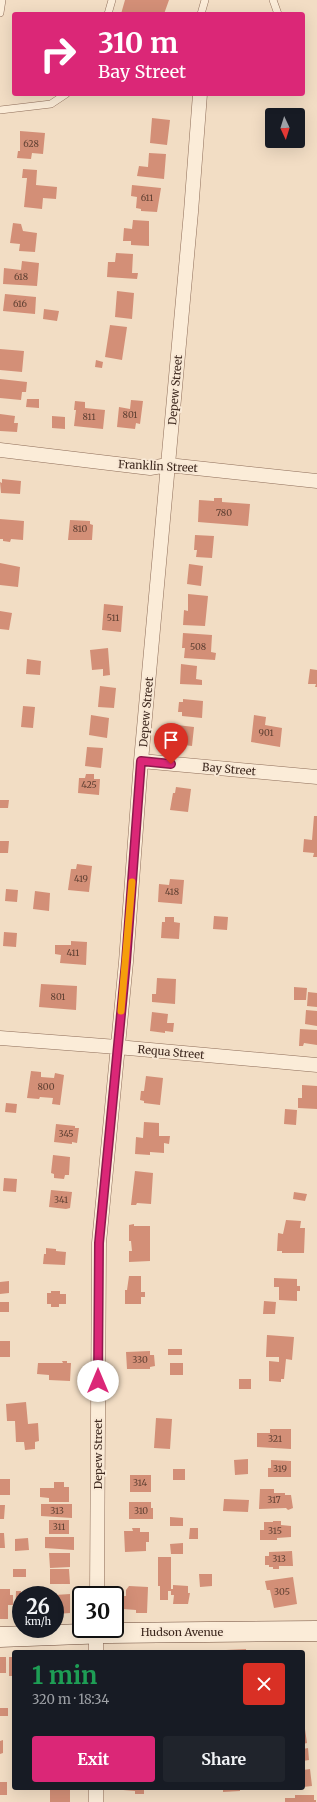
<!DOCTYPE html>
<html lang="en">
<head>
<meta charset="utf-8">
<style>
  :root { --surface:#171b24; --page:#20242c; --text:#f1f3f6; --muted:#9ea1a6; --accent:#db2777 }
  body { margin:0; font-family:Merriweather,serif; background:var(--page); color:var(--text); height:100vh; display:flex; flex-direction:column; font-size:15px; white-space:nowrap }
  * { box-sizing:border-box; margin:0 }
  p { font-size:13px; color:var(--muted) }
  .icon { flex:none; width:22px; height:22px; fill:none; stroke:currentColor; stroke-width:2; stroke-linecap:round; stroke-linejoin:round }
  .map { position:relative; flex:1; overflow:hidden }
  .panel { position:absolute; left:12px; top:1650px; width:293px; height:140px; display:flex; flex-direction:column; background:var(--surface); border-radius:4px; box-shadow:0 4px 16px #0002 }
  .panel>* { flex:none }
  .top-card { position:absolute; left:12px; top:12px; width:293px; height:84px; border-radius:4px; box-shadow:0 4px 16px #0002; background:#db2777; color:#fff; overflow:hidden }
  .needle { width:26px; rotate:176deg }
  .fabs { position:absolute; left:265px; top:108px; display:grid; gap:8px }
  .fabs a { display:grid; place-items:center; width:40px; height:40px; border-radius:4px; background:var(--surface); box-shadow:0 4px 16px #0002; font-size:20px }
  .speed { position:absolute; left:12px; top:1586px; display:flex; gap:8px; font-size:20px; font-weight:700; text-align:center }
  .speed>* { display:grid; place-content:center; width:52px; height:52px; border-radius:50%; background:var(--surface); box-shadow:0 4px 16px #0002; line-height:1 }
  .speed small { font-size:10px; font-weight:400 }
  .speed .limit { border:2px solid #111; border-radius:6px; background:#fff; color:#111 }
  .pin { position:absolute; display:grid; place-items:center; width:34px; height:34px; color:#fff; margin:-41px -17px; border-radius:50% 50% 50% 0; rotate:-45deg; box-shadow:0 0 4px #0007 }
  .pin .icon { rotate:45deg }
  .me { position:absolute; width:44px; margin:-22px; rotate:0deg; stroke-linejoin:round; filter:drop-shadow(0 0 3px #0008) }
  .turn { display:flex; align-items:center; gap:14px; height:84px; padding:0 20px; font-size:18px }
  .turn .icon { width:52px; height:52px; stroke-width:2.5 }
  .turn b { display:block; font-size:28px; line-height:34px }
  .round { display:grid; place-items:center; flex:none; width:42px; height:42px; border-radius:4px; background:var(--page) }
  .overview { display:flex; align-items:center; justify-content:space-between; height:68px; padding:0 20px }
  h1 { font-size:24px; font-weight:700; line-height:30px; color:#1e9e55 }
  .cta { display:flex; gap:8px; margin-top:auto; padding:8px 20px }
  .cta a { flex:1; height:46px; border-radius:4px; background:var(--accent); color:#fff; font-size:16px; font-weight:700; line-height:46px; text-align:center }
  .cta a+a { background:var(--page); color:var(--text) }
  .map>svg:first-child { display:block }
</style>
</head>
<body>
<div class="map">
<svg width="317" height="1802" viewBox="0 0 317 1802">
  <rect width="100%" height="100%" fill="#f2ddc4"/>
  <!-- building -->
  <path fill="#d38f77" d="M125,0H169L164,14H121Z
    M152,118L170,120L167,145L150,143Z
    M20,131L45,133L43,154L32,153L31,159L17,158L18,151H20Z
    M149,153L166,154L164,179L137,176L139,166L148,167Z
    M23,169L37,170L36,185L57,187L56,199L43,198L42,209L24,207L27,178H22Z
    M132,185L161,188L157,212L141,211V209L136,208L137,197L131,196Z
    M133,220L149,221V246L131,245V241H123L124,228L132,229Z
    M13,223L21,224L23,231L37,233L35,252L19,251L20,244L10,243Z
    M116,253L133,254L132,273H138L137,279L107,277L108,262H115Z
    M22,261L39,263L37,286L3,284L4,268L21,270Z
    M117,291L134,293L132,319L115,317Z
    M5,294L36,297L35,314L3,311Z
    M44,309L59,311L57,321L43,319Z
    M110,325L127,327L122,360L105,357Z
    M0,349L24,351L22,372L0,370Z
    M96,360L103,362L102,368L95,367Z
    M0,379L27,382L26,392H22L21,400L0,398Z
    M27,399H39V408L26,407Z
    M131,400L143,401L140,424L136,423L135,429L117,427L119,407L130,409Z
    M75,401L85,402V408L105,410L103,429L74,426L76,410H74Z
    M0,414L15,416L14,423H18L17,432L0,431Z
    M52,416L65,417V429L52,428Z
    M2,479L21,481L20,494L1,493L0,482L2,483Z
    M214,498H222V502L250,504L248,526L198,522L199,500L214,501Z
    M0,519L24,521L23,540L11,539L10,542L3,541V539H0Z
    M70,520L90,521V524L93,525L92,540H68Z
    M195,535L214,536L212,558L196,557L197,550H194Z
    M0,563L20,567L18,587L0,585Z
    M189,564L203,566L201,586L187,584Z
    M188,594L208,596L205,626L183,625L184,610L188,611Z
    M104,604L123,606L121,632L102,630Z
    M0,611L12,613L9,630L0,629Z
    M183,633L212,635L211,652L216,653L215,660L184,658L185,648H182Z
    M108,648L110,675L103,676V669L92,670L90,650Z
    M27,659L41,661L40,675L26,674Z
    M181,664L197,666L196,679L202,680V685L180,684Z
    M310,669L317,670V687H315L316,684H308Z
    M100,686L116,688L114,708L98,707Z
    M183,699L203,701L202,718L182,716V712H178L179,702H183Z
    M23,706L35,707L33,728L21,727Z
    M91,715L109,718L107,738L89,735Z
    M254,715L266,717L265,725L282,728L280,747L251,742Z
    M177,725L194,727L192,746L175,744Z
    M87,747L103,748L101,768L85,766Z
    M86,774H94V779H100L99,795L78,793L79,778H85Z
    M176,787L191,789L188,812L170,810L173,793H175Z
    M0,800H9L8,808H0Z
    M314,816H317V857H313L314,853L303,852L304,839L312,840Z
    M0,841H9L8,853H0Z
    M77,864L92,866L89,892L68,890L71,869H76Z
    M170,879L184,880L182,904L158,902L159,884L169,885Z
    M6,889L18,890L17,902L5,901Z
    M35,891L50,893L49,911L33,909Z
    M214,916L228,917L227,930L213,929Z
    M165,917H174V922L180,923L179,939L161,938L162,922H165Z
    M4,932L17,933L16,947L3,946Z
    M71,941L87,942L86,965L60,963L61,955L55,954V945H71Z
    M157,978L176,979L175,1004L152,1002V994H156Z
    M41,984L77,986L76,1010L39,1007Z
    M294,987L307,988L306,1000H294Z
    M308,992L317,993V1007L307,1006Z
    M306,1010L317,1011V1026L305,1024Z
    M152,1012L168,1014L167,1023H174L173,1032L165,1031V1033L150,1031Z
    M300,1029L317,1030V1045L304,1043L303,1046H299Z
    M31,1071L41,1072V1077L54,1078L55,1073L64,1075L60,1105L52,1104L53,1098L40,1097L39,1099L27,1098Z
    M146,1076L163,1078L160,1105L144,1103V1101L140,1100L141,1091H144Z
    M302,1085L317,1086V1109L298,1108V1098H302Z
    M6,1103L17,1104L16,1113L5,1112Z
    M285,1109L297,1110L296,1125L284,1124Z
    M144,1122L159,1123V1136H170L169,1144L164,1143V1153L150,1152V1155L135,1154L136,1137L143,1138Z
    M56,1124L75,1126V1128H79L77,1143L72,1142V1144L54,1142Z
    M53,1155L70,1157L69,1175H65L64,1179L54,1178V1174L51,1173Z
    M135,1171L153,1173L151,1204L137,1203L136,1205H131Z
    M4,1178L17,1179L16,1192L3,1191Z
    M51,1190L72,1192L70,1208L66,1209L49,1207Z
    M294,1192L307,1194L305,1201L293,1199Z
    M286,1220L301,1221L300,1228H305L304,1253H282V1251H277L278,1233L283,1234Z
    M134,1224V1226H150V1261L129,1262V1251H132L131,1241H129V1225Z
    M46,1248L56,1249V1251L66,1252L65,1265L43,1264L44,1254H46Z
    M129,1276H141V1292H145V1297H141V1304H125V1290H127Z
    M274,1278L297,1279V1286H300V1291H297V1301L279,1300V1287H274Z
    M9,1281V1293L0,1294V1282Z
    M51,1291H60V1294H66V1304H59V1307H51V1304H47V1293H51Z
    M264,1301L276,1302L275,1314H263Z
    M0,1302H9V1312H0Z
    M267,1335L294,1337L292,1360L286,1359L284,1379H281V1382L269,1381V1361L279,1362V1357H266Z
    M0,1341H10V1357H0Z
    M168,1349H182V1355H168Z
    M150,1351V1355H154L155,1366L150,1367V1369H127L126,1352Z
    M62,1361H67V1363H71L70,1381L49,1380V1375L37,1374L38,1363H63Z
    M170,1363H183V1375H170Z
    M239,1379H251V1389H239Z
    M26,1402L28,1424L38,1423L39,1441L35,1442V1449L25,1450L24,1442H16L15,1421H7L6,1404Z
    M156,1418L172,1419L170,1449L154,1448Z
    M270,1429H291V1449L257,1447V1433H270Z
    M248,1459V1474L235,1475L234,1460Z
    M271,1460L291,1461V1477H268V1468H271Z
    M173,1469H185V1480H173Z
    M130,1475H151V1492H130Z
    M0,1479H10V1495H0Z
    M54,1482H64V1487H69V1502H49V1498L40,1497V1488H54Z
    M260,1489H274V1493H285V1495H291L293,1508L288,1510L286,1508L259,1509Z
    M224,1499L249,1500L248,1512L223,1511Z
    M129,1502H151V1508H153V1519H129Z
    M41,1504H72V1518L41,1516Z
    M0,1505H5L4,1519H0Z
    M170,1517L183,1518V1526H170Z
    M49,1520H69V1534H49Z
    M273,1521H281V1525L291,1526V1537L277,1538V1540H260V1530H264V1522H273Z
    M132,1528H140V1532H149V1542H146V1551L125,1552L124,1531H133Z
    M190,1528H198V1539H189Z
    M0,1533H4L5,1548H0Z
    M45,1537H74V1550L45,1548Z
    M28,1538L29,1550L15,1551V1539Z
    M183,1543V1554H171L170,1544Z
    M292,1551L293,1566H279V1569H273V1567H269V1565H265V1556H269V1552Z
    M49,1553H70V1567L50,1568Z
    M158,1557H171V1589H173V1585L188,1586V1593H190L188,1604H173L174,1595H171V1591H168V1600H160V1586H158Z
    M13,1569H26V1577H13Z
    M50,1569H69L70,1584H50Z
    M199,1574H212V1586L200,1587Z
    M293,1577L297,1604L274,1608L270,1590H267L265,1581Z
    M129,1586L148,1587L147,1613H136V1610L123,1609V1596H126V1590Z
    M0,1589H10V1595H13V1605H8V1619H0Z
    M16,1591H21V1619H15Z
    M70,1594V1613L56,1614L55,1595Z
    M246,1649V1652H226V1650Z
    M0,1657H6V1673H0Z
    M9,1657H14V1676H9Z
    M0,1708H8V1716H0Z
    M305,1729L307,1743L303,1744V1730Z
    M3,1740V1753L0,1754V1741Z
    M308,1748L309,1760L303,1761V1749Z
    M310,1769L312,1786L303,1787V1770Z
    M0,1782H7V1795H0Z
    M123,1788H144V1794H135V1791L123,1790Z
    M223,1788H240V1791L223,1792Z
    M50,1790H70V1802H50Z
    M295,1795H314V1800H316V1802H285V1798H295Z"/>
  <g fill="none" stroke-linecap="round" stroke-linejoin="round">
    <!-- lane casing -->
    <g stroke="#8e6d59" stroke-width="8">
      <path id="lane" d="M273,0L278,14
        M0,13L2,0
        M108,14L112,0
        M201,14L205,0
        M0,110L51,104L66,94"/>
    </g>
    <!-- street casing -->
    <g stroke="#8e6d59" stroke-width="15">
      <path id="street" d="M0,450L150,468L168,465L317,481
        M141,761L317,777
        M0,1038L117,1047L317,1065
        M97,1595L99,1243L126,962L141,761L191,212L200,94
        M96,1652V1629
        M96,1802V1788"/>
    </g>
    <!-- secondary casing -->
    <g stroke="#704e3c" stroke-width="21">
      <path id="secondary" d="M0,1637L109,1633L317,1631"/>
    </g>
    <!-- lane -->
    <use href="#lane" stroke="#fbecd8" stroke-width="7"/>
    <!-- street -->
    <use href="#street" stroke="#fbecd8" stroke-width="14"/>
    <!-- secondary -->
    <use href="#secondary" stroke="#fbecd8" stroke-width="20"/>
  </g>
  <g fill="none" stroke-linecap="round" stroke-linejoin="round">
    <!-- route casing -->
    <g stroke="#8e194d" stroke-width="10">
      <path id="route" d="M98,1381L99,1243L126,962L141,761L171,764"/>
    </g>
    <!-- route -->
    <use href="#route" stroke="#db2777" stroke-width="7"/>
    <!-- slow -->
    <path stroke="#f59e0b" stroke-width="7" d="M121,1011L132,882"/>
  </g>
  <g text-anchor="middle" stroke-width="4" stroke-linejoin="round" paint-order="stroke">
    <!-- number labels -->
    <g font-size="9" fill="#624234">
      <text x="31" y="147">628</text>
      <text x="147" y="201">611</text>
      <text x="21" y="280">618</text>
      <text x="20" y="307">616</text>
      <text x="130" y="418">801</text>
      <text x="89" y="420">811</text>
      <text x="224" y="516">780</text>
      <text x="80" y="532">810</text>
      <text x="113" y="621">511</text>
      <text x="198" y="650">508</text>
      <text x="266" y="736">901</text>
      <text x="89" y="788">425</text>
      <text x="81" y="882">419</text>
      <text x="172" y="895">418</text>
      <text x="73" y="956">411</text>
      <text x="58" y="1000">801</text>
      <text x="46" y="1090">800</text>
      <text x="66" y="1137">345</text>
      <text x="61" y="1203">341</text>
      <text x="140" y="1363">330</text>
      <text x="275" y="1442">321</text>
      <text x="280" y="1472">319</text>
      <text x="140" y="1486">314</text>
      <text x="274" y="1503">317</text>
      <text x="57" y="1514">313</text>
      <text x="141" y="1514">310</text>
      <text x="59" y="1530">311</text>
      <text x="275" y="1534">315</text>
      <text x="279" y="1562">313</text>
      <text x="282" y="1595">305</text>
    </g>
    <!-- street labels -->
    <g font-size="11" fill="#3d281e" stroke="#f8e8d5">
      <text transform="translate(175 390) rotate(-85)" y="4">Depew Street</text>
      <text transform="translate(158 466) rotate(3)" y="4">Franklin Street</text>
      <text transform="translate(146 712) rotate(-85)" y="4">Depew Street</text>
      <text transform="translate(229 769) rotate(5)" y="4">Bay Street</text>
      <text transform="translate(171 1052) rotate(5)" y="4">Requa Street</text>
      <text transform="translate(98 1454) rotate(-90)" y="4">Depew Street</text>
      <text x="182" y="1636">Hudson Avenue</text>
    </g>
  </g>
</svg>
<div class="fabs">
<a><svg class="needle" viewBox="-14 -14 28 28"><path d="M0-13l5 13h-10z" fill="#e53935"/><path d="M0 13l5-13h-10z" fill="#9ea1a6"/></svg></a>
</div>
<div class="speed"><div>26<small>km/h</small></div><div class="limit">30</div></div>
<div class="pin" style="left:171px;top:764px;background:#d93025"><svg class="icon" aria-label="arrive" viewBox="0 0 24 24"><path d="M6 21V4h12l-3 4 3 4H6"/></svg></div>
<svg class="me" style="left:98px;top:1381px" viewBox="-20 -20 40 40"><circle r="19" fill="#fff"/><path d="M0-13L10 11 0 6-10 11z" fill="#db2777"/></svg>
<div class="top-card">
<div class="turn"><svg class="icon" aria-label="right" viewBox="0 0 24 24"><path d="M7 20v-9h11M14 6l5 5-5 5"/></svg><div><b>310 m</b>Bay Street</div></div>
</div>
<section class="panel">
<div class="overview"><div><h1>1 min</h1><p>320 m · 18:34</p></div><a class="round" style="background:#d93025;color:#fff"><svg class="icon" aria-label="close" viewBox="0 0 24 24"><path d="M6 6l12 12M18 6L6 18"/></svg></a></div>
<div class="cta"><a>Exit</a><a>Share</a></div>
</section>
</div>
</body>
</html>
